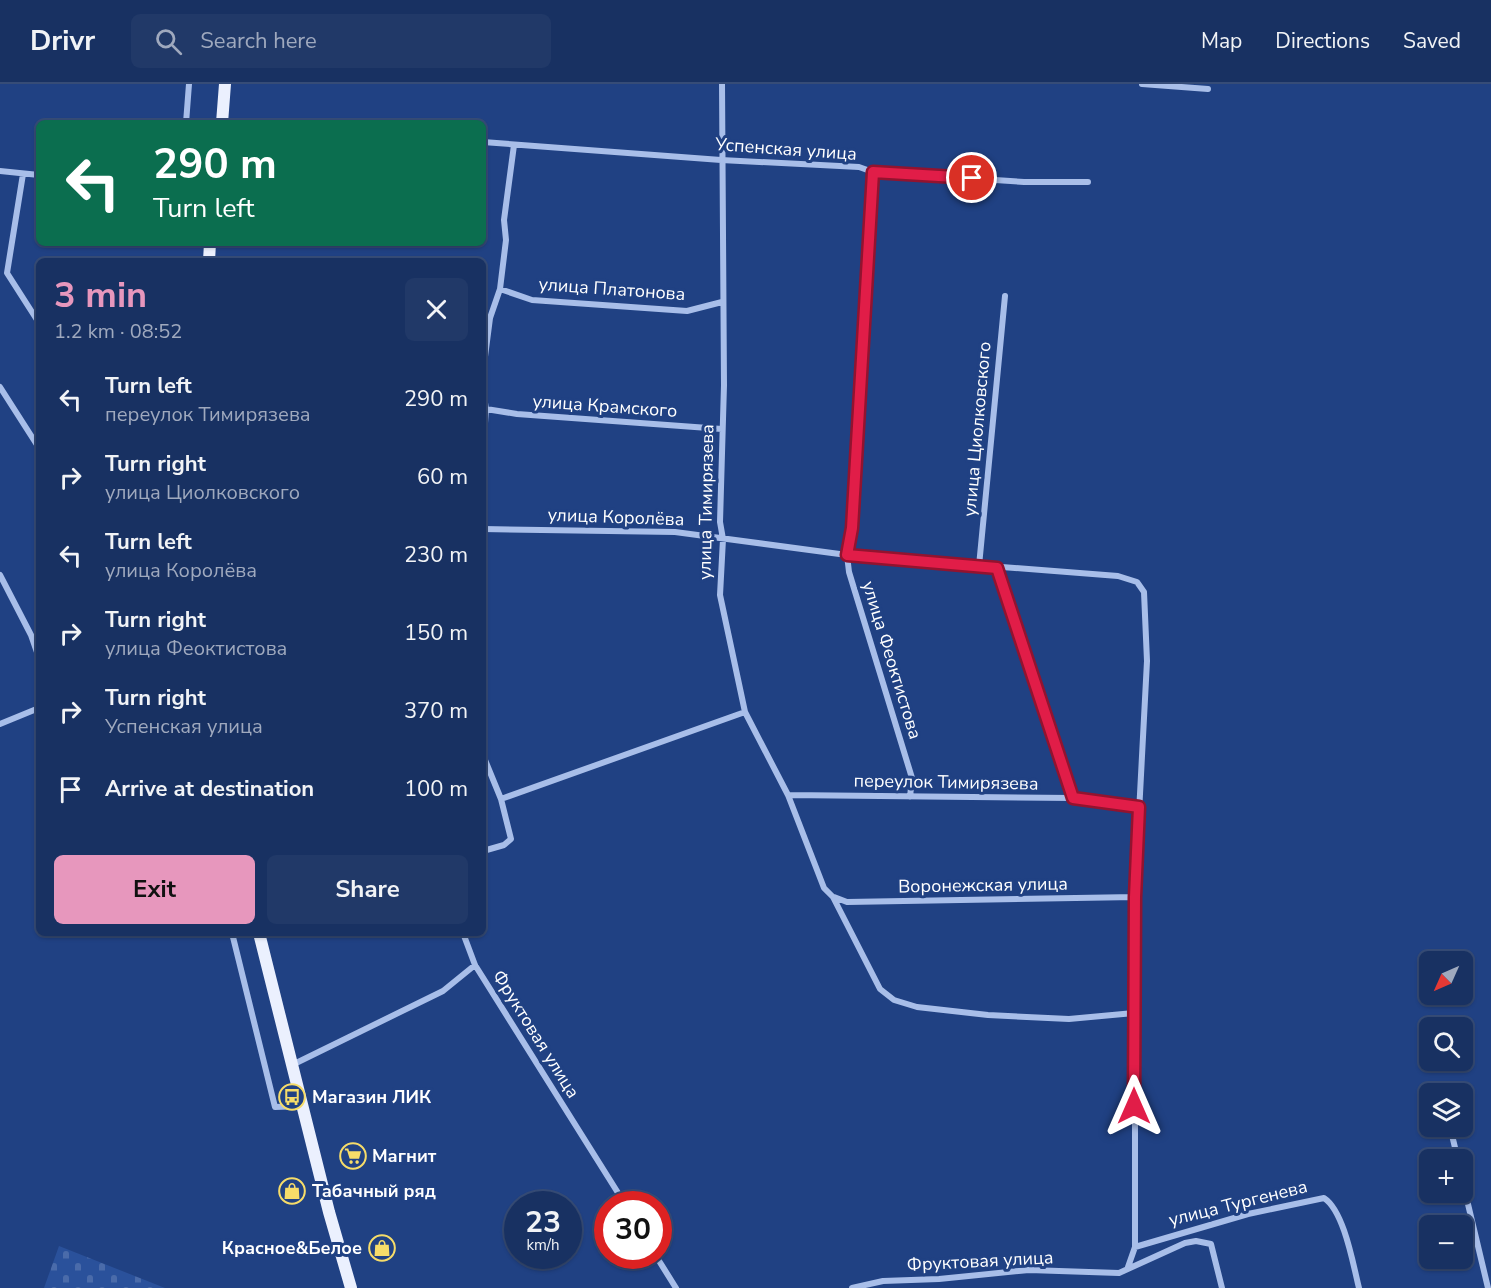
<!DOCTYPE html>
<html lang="en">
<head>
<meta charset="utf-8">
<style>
  :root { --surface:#183162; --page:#213968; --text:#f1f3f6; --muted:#9fa9be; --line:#364c77; --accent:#e797bd }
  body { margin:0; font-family:"Nunito Sans",sans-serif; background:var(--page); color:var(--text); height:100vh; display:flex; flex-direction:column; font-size:22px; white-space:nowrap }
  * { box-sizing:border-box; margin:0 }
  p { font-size:20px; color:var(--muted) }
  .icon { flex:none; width:33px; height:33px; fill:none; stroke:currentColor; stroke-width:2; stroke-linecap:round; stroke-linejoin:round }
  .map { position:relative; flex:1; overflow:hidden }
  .drawer { position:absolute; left:36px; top:174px; width:450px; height:678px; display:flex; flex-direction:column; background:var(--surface); border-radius:9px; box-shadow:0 2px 4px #0004,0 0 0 2px var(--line) }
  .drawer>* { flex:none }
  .hud { position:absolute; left:36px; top:36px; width:450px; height:126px; border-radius:9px; box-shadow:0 2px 4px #0004,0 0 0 2px var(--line); background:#0b6e4f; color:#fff; overflow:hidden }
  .needle { width:39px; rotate:225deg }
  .buttons { position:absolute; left:1419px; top:867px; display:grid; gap:12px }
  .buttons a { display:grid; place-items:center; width:54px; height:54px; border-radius:9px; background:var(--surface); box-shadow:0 2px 4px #0004,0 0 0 2px var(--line); font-size:30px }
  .speed { position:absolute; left:504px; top:1107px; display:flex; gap:12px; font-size:30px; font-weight:700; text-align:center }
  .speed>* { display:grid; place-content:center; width:78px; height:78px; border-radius:50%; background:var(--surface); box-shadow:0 2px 4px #0004,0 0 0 2px var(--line); line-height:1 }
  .speed small { font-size:15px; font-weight:400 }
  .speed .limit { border:9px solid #d22; background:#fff; color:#111 }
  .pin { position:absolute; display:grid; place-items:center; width:51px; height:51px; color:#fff; margin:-26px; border:3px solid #fff; border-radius:50%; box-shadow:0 2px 6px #0007 }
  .me { position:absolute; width:66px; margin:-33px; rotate:0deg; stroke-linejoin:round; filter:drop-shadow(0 0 4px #0008) }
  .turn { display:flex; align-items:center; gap:21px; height:126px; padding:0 18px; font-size:27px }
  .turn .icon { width:78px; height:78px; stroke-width:2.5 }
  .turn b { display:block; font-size:42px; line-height:51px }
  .round { display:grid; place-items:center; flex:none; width:63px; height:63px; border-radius:9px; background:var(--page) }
  .summary { display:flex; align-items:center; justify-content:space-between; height:102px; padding:0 18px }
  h1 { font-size:36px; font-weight:700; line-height:45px; color:var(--accent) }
  .action { display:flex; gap:12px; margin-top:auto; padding:12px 18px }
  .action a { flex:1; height:69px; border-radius:9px; background:var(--accent); color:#111; font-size:24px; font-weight:700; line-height:69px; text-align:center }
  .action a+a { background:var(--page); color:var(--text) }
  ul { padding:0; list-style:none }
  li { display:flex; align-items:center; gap:18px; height:78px; padding:0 18px }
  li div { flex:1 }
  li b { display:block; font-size:22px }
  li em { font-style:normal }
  header { display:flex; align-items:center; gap:36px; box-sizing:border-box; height:84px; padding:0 30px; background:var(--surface); border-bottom:2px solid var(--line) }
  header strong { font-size:28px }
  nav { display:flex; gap:33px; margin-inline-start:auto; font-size:21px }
  .search { width:420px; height:54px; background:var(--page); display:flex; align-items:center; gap:15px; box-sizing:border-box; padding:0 21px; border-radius:9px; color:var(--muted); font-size:22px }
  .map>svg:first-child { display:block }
</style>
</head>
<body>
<header>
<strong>Drivr</strong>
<div class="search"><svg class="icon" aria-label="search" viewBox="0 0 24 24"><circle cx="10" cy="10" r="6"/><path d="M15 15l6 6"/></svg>Search here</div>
<nav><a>Map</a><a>Directions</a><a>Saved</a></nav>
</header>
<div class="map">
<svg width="1491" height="1204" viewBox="0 0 1491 1204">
  <defs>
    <pattern id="cemetery-stones" width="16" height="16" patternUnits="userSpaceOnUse" patternTransform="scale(1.5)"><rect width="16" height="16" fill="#2a519b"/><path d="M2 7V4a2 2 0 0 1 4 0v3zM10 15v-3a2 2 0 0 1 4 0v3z" fill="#4a6baa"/></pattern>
  </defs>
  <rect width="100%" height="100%" fill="#204183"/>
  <!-- cemetery -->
  <path fill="url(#cemetery-stones)" d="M59,1162L165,1204H44Z"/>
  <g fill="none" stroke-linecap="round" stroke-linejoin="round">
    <!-- minor -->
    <path stroke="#a8bee9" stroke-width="6" d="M722,0L724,301L720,438L723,455L720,511L745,628L788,711L824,804L833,813L880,905L894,916L917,923L988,931L1069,935L1134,929
      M1142,0L1208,5
      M186,39L189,0
      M483,58L721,76L859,83L873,88L1024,98H1088
      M0,87L39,91
      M873,88L852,444L847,471L849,488L912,694L910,713
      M23,90L7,189L39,239
      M500,205L532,216L687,227L722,218
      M483,288L490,234L500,205L506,156L504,136L514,61
      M0,303L39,364
      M483,306L486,325L483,367
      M486,325L517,330L722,345
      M483,445L675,448L847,471L1118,492L1137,498L1144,508L1147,577L1135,805V1163L1128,1183
      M979,482L1005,212
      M997,484L1073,714
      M0,491L31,551L39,574
      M0,640L39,624
      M483,671L501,715
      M788,711L1073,714L1139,723
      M483,767L504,761L511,755L501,715L745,628
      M834,813L847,818L1135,813
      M232,849L275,1023L302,1022
      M463,849L475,881L625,1120
      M292,981L443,907L475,881
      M1451,1047L1458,1076
      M1462,1095L1488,1204
      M1135,1163L1248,1130L1324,1114C1344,1127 1353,1180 1359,1204
      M656,1172L676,1204
      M852,1204L883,1197L939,1195L1029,1186L1119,1189L1185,1159L1196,1157L1211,1160L1222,1204"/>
    <!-- primary -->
    <path stroke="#ebf0fe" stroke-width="12" d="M222,39L225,0
      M209,177L210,159
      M259,849L329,1128L351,1204"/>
  </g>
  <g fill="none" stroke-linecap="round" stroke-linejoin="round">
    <!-- route casing -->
    <g stroke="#92132f" stroke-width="15">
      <path id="route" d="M972,94L873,88L852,444L847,471L997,484L1073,714L1139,723L1135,813L1134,1022"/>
    </g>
    <!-- route -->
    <use href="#route" stroke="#e11d48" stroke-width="10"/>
  </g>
  <!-- icons -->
  <defs>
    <g id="bus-ring" transform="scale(1.35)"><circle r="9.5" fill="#204183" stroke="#f6dc69" stroke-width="1.5"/><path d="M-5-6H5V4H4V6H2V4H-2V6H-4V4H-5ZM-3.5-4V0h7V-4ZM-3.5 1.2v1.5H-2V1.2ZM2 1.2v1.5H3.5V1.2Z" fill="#f6dc69"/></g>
    <g id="supermarket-ring" transform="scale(1.35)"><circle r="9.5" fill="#204183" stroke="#f6dc69" stroke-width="1.5"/><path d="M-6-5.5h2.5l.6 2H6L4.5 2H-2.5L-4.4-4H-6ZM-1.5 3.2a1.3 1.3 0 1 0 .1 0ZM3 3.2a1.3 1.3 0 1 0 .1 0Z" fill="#f6dc69"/></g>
    <g id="shop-ring" transform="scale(1.35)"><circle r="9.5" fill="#204183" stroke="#f6dc69" stroke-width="1.5"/><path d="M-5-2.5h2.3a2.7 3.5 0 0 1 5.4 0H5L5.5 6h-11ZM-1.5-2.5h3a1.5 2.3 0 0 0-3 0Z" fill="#f6dc69"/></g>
  </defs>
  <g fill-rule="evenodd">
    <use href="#bus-ring" x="292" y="1013"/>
    <use href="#supermarket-ring" x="353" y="1072"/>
    <use href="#shop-ring" x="292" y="1107"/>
    <use href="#shop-ring" x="382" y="1164"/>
  </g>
  <g text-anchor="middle" stroke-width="6" stroke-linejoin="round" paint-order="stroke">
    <!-- street labels -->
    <g font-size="18" fill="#fff" stroke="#204183">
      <text transform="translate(786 65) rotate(4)" y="6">Успенская улица</text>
      <text transform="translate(612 205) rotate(4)" y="6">улица Платонова</text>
      <text transform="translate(605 322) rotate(4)" y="6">улица Крамского</text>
      <text transform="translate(977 345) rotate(-85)" y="6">улица Циолковского</text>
      <text transform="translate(706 418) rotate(-89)" y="6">улица Тимирязева</text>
      <text transform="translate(616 433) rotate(2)" y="6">улица Королёва</text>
      <text transform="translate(892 576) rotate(73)" y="6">улица Феоктистова</text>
      <text transform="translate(946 698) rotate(1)" y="6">переулок Тимирязева</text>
      <text transform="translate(983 801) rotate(-1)" y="6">Воронежская улица</text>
      <text transform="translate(536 950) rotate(58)" y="6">Фруктовая улица</text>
      <text transform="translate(1238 1119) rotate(-14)" y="6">улица Тургенева</text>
      <text transform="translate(980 1177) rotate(-3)" y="6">Фруктовая улица</text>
    </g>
    <!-- poi labels -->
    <g font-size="18" font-weight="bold" fill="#fff" stroke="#204183" text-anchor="start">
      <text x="312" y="1019">Магазин ЛИК</text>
      <text x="372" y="1078">Магнит</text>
      <text x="312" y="1113">Табачный ряд</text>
      <text x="362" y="1170" text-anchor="end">Красное&amp;Белое</text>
    </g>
  </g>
</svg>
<div class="buttons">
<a><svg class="needle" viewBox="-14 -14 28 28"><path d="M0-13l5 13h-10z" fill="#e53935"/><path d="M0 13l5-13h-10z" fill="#9fa9be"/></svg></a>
<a><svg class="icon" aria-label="search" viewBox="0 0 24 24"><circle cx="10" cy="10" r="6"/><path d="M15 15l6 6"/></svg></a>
<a><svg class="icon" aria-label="layers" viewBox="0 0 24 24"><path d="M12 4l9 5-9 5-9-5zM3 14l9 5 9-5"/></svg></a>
<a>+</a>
<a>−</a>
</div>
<div class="speed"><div>23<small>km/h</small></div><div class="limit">30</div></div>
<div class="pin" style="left:972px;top:94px;background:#d93025"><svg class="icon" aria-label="arrive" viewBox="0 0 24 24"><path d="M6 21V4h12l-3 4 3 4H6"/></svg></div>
<svg class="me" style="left:1134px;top:1022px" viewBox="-20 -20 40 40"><path d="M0-17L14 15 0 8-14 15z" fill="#e11d48" stroke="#fff" stroke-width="4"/></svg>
<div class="hud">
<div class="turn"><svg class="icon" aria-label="left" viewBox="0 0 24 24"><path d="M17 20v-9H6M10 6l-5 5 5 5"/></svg><div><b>290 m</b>Turn left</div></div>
</div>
<section class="drawer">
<div class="summary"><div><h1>3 min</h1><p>1.2 km · 08:52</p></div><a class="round"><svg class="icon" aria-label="close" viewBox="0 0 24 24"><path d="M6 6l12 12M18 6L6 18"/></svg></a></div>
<ul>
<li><svg class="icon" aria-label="left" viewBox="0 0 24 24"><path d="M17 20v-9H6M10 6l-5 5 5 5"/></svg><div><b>Turn left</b><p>переулок Тимирязева</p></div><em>290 m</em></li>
<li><svg class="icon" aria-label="right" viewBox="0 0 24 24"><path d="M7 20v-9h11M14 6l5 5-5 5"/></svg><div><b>Turn right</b><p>улица Циолковского</p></div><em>60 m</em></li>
<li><svg class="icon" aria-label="left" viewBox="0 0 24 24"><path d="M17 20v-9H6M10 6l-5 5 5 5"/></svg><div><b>Turn left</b><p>улица Королёва</p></div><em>230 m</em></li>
<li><svg class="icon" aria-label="right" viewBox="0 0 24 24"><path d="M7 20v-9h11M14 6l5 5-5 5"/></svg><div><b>Turn right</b><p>улица Феоктистова</p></div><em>150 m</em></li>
<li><svg class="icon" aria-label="right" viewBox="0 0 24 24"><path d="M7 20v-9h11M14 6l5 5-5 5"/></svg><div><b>Turn right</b><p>Успенская улица</p></div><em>370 m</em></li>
<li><svg class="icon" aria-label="arrive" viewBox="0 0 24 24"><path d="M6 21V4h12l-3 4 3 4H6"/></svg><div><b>Arrive at destination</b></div><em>100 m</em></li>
</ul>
<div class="action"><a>Exit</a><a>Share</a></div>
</section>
</div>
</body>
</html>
